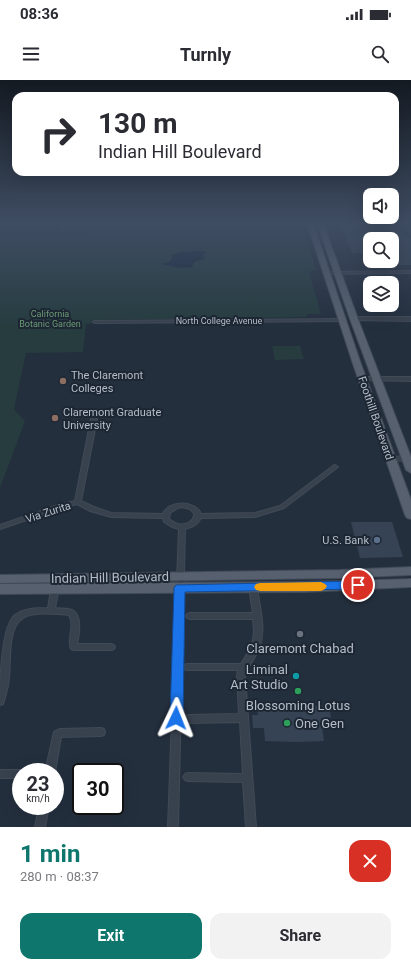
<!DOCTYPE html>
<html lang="en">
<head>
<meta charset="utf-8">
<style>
  :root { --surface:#fff; --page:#f2f2f3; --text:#2b2b33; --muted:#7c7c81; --accent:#0f766e }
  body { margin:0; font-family:Roboto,sans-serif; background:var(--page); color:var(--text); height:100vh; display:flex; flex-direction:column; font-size:15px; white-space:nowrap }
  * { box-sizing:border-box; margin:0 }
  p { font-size:13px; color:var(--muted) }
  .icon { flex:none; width:22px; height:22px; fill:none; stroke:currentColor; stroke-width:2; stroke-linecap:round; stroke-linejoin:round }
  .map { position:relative; height:747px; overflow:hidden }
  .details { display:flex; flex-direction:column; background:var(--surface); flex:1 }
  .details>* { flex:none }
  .guide { position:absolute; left:12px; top:12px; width:387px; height:84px; border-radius:12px; box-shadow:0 4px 16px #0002; background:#fff; color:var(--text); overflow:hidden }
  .controls { position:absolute; left:363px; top:108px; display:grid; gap:8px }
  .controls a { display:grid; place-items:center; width:36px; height:36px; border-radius:8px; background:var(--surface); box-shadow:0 4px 16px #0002; font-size:20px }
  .speed { position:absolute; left:12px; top:683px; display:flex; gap:8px; font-size:20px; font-weight:700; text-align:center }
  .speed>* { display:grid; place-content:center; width:52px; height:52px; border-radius:50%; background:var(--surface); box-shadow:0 4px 16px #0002; line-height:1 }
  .speed small { font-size:10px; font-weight:400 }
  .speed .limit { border:2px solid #111; border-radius:6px; background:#fff; color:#111 }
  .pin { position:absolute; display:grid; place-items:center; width:34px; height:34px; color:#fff; margin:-17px; border:2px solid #fff; border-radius:50%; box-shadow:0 1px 4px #0007 }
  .me { position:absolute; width:44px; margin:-22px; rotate:2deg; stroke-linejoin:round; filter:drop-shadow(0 0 3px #0008) }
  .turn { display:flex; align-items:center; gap:14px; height:84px; padding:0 20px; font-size:18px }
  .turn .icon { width:52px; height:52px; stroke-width:2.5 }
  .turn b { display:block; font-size:28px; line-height:34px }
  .round { display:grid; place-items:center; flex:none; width:42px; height:42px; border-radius:12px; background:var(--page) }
  .overview { display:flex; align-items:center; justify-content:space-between; height:68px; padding:0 20px }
  h1 { font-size:24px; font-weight:700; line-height:30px; color:var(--accent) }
  .action { display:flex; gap:8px; margin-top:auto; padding:8px 20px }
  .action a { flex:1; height:46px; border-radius:12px; background:var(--accent); color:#fff; font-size:16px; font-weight:700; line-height:46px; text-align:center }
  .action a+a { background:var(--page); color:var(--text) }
  .status { display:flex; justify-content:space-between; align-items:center; height:28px; padding:0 20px; background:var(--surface); direction:ltr }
  .status svg { height:11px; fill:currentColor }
  header { display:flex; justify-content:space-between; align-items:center; height:52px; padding:0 20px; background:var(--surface); font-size:18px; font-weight:700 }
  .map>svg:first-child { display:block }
</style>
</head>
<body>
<div class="status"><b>08:36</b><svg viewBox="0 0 49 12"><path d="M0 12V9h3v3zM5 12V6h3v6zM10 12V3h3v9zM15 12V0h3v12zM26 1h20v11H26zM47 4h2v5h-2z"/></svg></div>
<header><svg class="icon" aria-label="menu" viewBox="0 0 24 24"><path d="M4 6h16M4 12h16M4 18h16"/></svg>Turnly<svg class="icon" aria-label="search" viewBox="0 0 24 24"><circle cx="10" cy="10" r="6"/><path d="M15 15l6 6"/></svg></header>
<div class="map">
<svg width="411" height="747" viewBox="0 0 411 747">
  <rect width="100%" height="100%" fill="#242f3e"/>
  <!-- green -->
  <path fill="#263c3f" d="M92,143H302L316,189L309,192L321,234H306L307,237L96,240L95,243L86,244L83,272L26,273L14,329L25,341L0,408V158H87Z
    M272,266H300L304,279L275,280Z"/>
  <!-- water -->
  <path fill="#17263c" d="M201,171L207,172L203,175L205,179L194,182L192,187L180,188L161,184L169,182L173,178L171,175L181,172Z"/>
  <!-- building -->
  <path fill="#364354" d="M340,143H367L370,150V173H352Z
    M379,143H395L405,158H411V185H392V167H398L390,151H384Z
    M351,442H392L403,477L360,478Z
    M267,626H329L331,638H321L324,661L297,662L265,661L264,648H253L252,635H258L257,627Z"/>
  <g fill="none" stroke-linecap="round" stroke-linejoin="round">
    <!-- minor casing -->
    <g stroke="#414a57" stroke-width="2">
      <path id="minor" d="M13,143H17L13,149H11L10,148Z
        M64,143H68L66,148L64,149L62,148Z
        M411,191V193L327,194L325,193L327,192Z
        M342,239L344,240V241L95,243L93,242L95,241Z
        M362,297H411V301L360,300L359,299Z
        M94,337L97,339L81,421L94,427L111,433L163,434C168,420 196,420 201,434L255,433L280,426L333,386L335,385L338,387L284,428L255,437L201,438C197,445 193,447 185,449L178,747H168L179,449L172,447L164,442L163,438L111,437L90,431L77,424L62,428L0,449V445L58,425L75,421L91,339ZM182,427L190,429L194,433C195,441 186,446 178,444C175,443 172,441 169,439L170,433L178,428Z
        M411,376V380L390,381L387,379L390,377Z
        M57,495L60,496L61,498L55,528C60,529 67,528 72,530C83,535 79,555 77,564H111L114,565L115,567L114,569L111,570H74L71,569C66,558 76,548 69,535C56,534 33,531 23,538C7,548 11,580 9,597C9,605 6,613 4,621L3,624L0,625C0,604 0,548 15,535C24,528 37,528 48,528L53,498L54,496Z
        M253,504L256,505L257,507C259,525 266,547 260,566C257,577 248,584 245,596L256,747H246L243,702L188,701L185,700L183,697L185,694L188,693L243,694L240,642L189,643L186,642L185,639L186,636L189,635L239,634L237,596L238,590H187L184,589L183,587L184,585L187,584H241L252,566L254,552L253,539H190L187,538L186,536L187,534L190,533H253L249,507L250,505Z
        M101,648L104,649L105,652L104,655L101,656L61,657L55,692H45L54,652L60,649Z
        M0,690H21L25,692H21V698H0Z
        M39,726H49L45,747H35Z"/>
    </g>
    <!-- tertiary casing -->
    <g stroke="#414a57" stroke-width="2">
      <path id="tertiary" d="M354,237H411V241L352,240L351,239Z"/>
    </g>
    <!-- primary casing -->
    <g stroke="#414a57" stroke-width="2">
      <path id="primary" d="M307,143H313L361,284L411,420V439L407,438L405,435L353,284Z
        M317,143H323L358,239L411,377V393L406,390L350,239Z
        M411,487V495L340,498L0,503V495L340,490Z
        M411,499V507L304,512L0,514V504L304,502Z"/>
    </g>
    <!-- minor -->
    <use href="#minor" fill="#38414e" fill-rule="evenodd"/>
    <!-- tertiary -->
    <use href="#tertiary" fill="#38414e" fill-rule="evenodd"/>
    <!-- primary -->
    <use href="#primary" fill="#56606e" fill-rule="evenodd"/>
  </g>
  <!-- sky -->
  <linearGradient id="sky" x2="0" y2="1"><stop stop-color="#141a22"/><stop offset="0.58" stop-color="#3f4d63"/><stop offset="1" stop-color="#3f4d63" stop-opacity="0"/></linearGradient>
  <rect width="411" height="247" fill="url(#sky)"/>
  <!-- route -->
  <path fill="#1a73e8" stroke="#114b97" d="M358,501L362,503L364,505L362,508L358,509L185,512L183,638L181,642L176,643L171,642L170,638L174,508L176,505Z"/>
  <!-- slow -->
  <path fill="#f59e0b" d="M321,502L325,504L327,506L325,509L321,511H260L256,510L254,507L256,504L260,503Z"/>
  <!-- markers -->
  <g fill="#8d6e63" stroke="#1d2633" stroke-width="1.5">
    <circle cx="63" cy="301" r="4"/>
    <circle cx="55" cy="338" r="4"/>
  </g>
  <circle fill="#5c6f8a" stroke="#1d2633" stroke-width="1.5" cx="377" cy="460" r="4"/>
  <circle fill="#6b7280" stroke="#1d2633" stroke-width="1.5" cx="300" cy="554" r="4"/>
  <circle fill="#0f9aa8" stroke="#1d2633" stroke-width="1.5" cx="296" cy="596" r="4"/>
  <g fill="#2e9e5b" stroke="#1d2633" stroke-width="1.5">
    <circle cx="298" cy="611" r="4"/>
    <circle cx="287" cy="643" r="4"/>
  </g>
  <g text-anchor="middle" stroke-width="4" stroke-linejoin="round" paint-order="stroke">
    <!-- far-park labels -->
    <g font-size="9" fill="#6b9a76" stroke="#1d2633">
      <text x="50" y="237">California<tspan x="50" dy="10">Botanic Garden</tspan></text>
    </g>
    <!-- far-street labels -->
    <g font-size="9" fill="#b4bcc9" stroke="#1d2633">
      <text x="219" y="244">North College Avenue</text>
    </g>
    <!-- poi labels -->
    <g font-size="11" fill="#b4bcc9" stroke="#1d2633" text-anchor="start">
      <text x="71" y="299">The Claremont<tspan x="71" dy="13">Colleges</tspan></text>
      <text x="63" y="336">Claremont Graduate<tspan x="63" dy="13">University</tspan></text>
      <text x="369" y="464" text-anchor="end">U.S. Bank</text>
    </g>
    <!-- street labels -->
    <g font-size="11" fill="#b4bcc9" stroke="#1d2633">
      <text transform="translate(376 338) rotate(71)" y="4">Foothill Boulevard</text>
      <text transform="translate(48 432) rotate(-18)" y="4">Via Zurita</text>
    </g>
    <!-- near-street labels -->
    <g font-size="13" fill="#b4bcc9" stroke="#1d2633">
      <text transform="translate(110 497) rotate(-1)" y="5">Indian Hill Boulevard</text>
    </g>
    <!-- near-poi labels -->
    <g font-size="13" fill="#b4bcc9" stroke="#1d2633">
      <text x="300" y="573">Claremont Chabad</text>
      <text x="288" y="594" text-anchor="end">Liminal<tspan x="288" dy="15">Art Studio</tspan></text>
      <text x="298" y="630">Blossoming Lotus</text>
      <text x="295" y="648" text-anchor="start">One Gen</text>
    </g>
  </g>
</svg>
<div class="controls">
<a><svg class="icon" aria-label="sound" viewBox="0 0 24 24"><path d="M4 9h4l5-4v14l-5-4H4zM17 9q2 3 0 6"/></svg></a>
<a><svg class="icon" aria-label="search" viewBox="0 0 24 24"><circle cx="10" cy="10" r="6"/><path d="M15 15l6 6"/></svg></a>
<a><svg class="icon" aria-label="layers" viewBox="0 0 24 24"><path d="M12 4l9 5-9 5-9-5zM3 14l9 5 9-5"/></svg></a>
</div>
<div class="speed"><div>23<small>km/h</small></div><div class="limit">30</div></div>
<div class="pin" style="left:358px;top:505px;background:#d93025"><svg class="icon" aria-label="arrive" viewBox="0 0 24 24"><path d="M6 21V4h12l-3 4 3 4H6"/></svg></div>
<svg class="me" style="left:176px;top:638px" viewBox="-20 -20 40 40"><path d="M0-17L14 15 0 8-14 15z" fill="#1a73e8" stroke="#fff" stroke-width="4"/></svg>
<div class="guide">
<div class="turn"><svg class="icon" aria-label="right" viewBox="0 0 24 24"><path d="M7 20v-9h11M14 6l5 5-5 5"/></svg><div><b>130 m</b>Indian Hill Boulevard</div></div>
</div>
</div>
<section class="details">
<div class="overview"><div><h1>1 min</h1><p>280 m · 08:37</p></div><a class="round" style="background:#d93025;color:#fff"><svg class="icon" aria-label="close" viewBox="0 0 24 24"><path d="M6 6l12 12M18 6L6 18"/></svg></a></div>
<div class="action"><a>Exit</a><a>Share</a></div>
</section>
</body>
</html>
